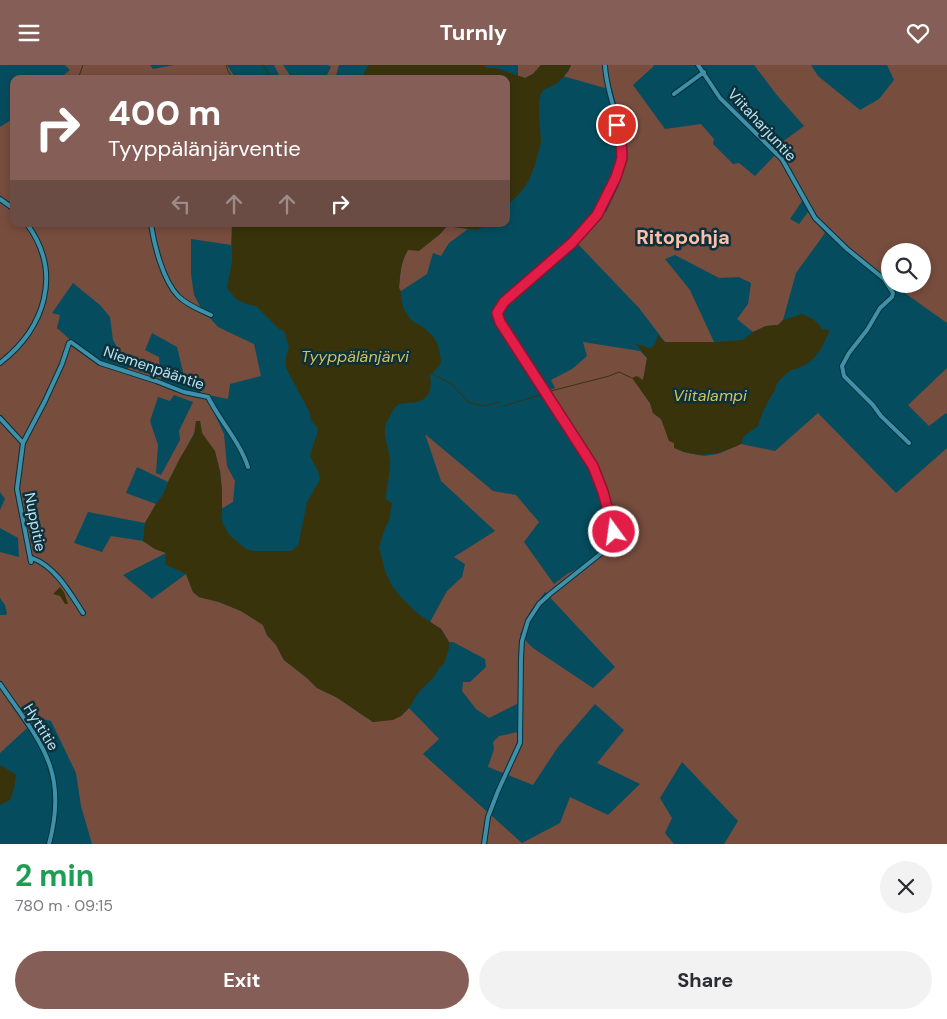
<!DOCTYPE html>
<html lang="en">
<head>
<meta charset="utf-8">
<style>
  :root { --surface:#fff; --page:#f2f2f3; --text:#2b2b33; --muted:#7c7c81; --accent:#855f57 }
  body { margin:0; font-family:"DM Sans",sans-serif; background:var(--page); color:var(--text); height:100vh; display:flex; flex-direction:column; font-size:19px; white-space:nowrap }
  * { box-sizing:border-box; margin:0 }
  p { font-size:16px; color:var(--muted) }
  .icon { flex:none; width:28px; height:28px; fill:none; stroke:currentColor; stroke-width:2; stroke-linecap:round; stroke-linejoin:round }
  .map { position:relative; height:779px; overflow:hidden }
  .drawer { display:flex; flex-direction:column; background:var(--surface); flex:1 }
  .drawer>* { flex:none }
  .guide { position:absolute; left:10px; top:10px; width:500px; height:152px; border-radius:10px; box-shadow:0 2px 8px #0003; background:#855f57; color:#fff; overflow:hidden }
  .buttons { position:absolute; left:881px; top:178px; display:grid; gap:10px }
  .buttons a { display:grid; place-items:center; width:50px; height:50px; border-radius:50%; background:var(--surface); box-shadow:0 2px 8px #0003; font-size:25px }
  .pin { position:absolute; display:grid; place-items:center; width:42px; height:42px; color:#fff; margin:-21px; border:2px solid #fff; border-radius:50%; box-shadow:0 1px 5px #0007 }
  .me { position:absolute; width:55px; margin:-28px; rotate:346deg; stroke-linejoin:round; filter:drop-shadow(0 0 4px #0008) }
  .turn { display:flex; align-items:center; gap:18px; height:105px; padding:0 15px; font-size:22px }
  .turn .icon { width:65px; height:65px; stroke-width:2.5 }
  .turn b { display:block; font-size:35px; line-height:42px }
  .lanes { display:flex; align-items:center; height:48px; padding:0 15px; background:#0003; justify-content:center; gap:25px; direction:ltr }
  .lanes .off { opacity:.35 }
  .round { display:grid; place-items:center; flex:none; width:52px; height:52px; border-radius:26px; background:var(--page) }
  .overview { display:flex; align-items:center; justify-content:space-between; height:85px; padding:0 15px }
  h1 { font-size:30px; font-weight:700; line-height:38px; color:#1e9e55 }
  .cta { display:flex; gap:10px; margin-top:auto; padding:10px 15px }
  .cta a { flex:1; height:58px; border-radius:30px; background:var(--accent); color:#fff; font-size:20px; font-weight:700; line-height:58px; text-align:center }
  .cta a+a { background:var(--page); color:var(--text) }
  header { display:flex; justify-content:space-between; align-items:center; height:65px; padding:0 15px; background:var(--accent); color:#fff; font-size:22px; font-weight:700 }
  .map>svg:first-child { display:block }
</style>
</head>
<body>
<header><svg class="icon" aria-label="menu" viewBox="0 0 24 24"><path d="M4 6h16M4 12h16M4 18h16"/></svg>Turnly<svg class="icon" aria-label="heart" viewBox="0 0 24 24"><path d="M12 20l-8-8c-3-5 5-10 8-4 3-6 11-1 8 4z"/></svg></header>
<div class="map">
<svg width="947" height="779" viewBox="0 0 947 779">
  <rect width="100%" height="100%" fill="#054d5e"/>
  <!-- green -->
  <path fill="#774d3e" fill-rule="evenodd" d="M65,0H150L153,4L174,0H227L236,14H59L70,5Z
    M274,0H283L291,12L287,14H281Z
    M328,0H339L335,14H325L331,2Z
    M518,0H541L533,9L525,13L518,11Z
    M571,0H653L654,1L633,20L665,64L701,59L714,74L713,79L733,99L739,98L755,111L775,90L780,95L802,136L790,154L799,159L808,147L825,168L796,208L783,255L778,260L766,261L753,267L737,254L748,239L751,218L739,212L719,213L675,190L665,194L690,225L714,277H665L639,243L576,177L596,157L600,148L606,147L619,120L617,118C620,111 624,103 625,95C630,75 617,45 612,25L563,11L568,7Z
    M754,0H811L818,11L860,45L879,34L894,15L887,0H947V258L892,219H922V186H890V217C865,199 833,174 816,149C801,127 792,103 777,81L804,61L776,29Z
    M14,53V159H232L231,180L191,174V209L194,230L201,243L218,262L254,279L261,311L230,319L228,334L208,330L207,333L224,369L227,401L235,416L233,437L221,444L222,426L220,406L202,368L200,357L168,417L137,402L126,428L156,439L145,458L88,447L74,478L102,487L111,471L143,476L155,484L166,488L123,510L152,534L186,509L193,527L199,532L219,537L241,546L263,560L267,570L276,580L284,595L307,613L317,623L336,632L373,657L401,651L409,643L439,674L423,689L522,778L560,758L570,732L608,750L640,719L597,698L624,665L595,639L558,682L533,720L488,702L494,684L493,677L499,671L518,667L519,638L489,653L476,644L462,626L463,617H470L486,602L485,594L453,577H449L441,564L430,557L447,526L462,512L465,499L454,492L495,466L441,416L425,369L493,426L516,430L539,457L524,477L554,519L567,509L612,486L616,476V461L595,398L547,326L555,323L551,315L572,304L587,291L583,277L640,286L647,293L645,307L640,324L650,338L653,348L661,354L674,378L683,387L704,391L718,389L741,379L775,386L818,348L896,428L947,383V779H724L738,756L682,697L660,733L672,753L665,768L674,779H92L81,741L76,708L51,656L38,653L0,688V550H6L7,549L5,540L0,533V487L19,492L18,473L0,463V445L5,434L0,427V62ZM73,218L100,240L110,252L113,275L129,302L126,307L94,296L57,263L60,250L52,248ZM152,268L177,282L184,311L204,314L200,328L180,324L161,315L159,292L145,285ZM174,330L193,337L179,366L180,375L161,410L156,408L158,380L150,356L158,332L170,336ZM545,527L615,602L593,623L533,583L520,570L531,546Z
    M447,161L468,164L449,178L441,191L433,188L427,209L401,226L399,223L401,202L404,192L408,184L439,170Z
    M947,303V349L946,348L929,361L908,340Z"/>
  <!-- water -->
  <path fill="#39330c" d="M369,0H483L487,3H496L525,13L533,9L541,0H571C569,5 562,15 557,18C551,23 542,22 540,32C538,41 540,65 541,74C541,79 539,85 538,89C533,110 525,128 506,140V14H363L364,7Z
    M232,159H487L477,165L447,161L439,170L419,186L408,185C401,197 400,209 399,223C402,228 401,232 402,238C403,243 406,248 409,252C411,256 415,257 418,259C435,270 440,278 441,298L430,311C433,327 428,336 411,338C407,338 403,338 400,339C395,341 392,347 390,351C379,366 389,380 390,396C391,408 386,422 386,434L392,438L389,456L385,463L379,482L385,506L392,521L401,532L417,548L441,564L449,577V583L444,599L439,603L434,612L418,628L409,643L401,651L393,655L373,657L336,632L317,623L307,613L284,595L276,580L267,570L263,560L241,546L219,537L199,532L193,527L186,509L165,499L166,488L155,484L143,476L145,458L156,439L164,428L168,417L180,393L194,370L196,356H200L202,368L215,386L220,406L222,426V456L229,470L246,484L253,486H291L298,481L307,437L320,415L318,406L310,391C312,381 317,373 318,363L311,356L310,348L286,303V292L289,282L284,266L279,264L256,241L246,239L236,234L227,223L232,196Z
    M803,249C813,255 816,254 822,264L829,265C829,270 827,271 825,276C819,290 806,303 791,305C784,312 776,315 775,326C769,332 760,353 758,361L744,371L741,379C718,390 698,394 674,383V378L669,376L661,354L653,348L650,338L632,313L637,311L643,315L647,293L636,279L651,283L655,279L658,270L665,277H714L743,275L753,267L766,261L778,260L783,255Z
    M60,522L64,527L68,539H65L60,531L53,529Z
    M1,700L16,710L14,724L10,735L0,740V702Z"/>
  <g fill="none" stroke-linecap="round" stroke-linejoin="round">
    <!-- stream -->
    <path stroke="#39330c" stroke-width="1" d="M226,0L228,6L233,14
      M263,0L272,14
      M78,14L83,0
      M432,309L452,319L469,338L485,341L498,337L500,338
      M551,326L609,311L619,307L632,313
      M504,341L543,329"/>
    <!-- minor casing -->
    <g stroke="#02313d" stroke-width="6">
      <path id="minor" d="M698,0L720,33L782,94L815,153L847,184L884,214L893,228L892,232L880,243L867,265L849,288L842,301L844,311L873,340L881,351L909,378
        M674,29L704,7
        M0,134L14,144
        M151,159C154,180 163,215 178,231C187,240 200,245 211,250
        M0,298C45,263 63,208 27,159
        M0,353L23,378
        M83,548C70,528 56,502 32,493L31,497L17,424L23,378L45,336L62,299L69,278L71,277L100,298L156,316L184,327L208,332C220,356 240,377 248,402
        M0,619C40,677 69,705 49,779
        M484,779L488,752L498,726L520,678L521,593L522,576L528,556L539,539L550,529L609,482L614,473V461L597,410L500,257L497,248L504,237L586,164C605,141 626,106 621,76C618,50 606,26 605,0"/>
    </g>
    <!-- minor -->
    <use href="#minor" stroke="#3f90a8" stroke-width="4"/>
  </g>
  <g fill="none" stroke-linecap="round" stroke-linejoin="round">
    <!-- route casing -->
    <g stroke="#92132f" stroke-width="12">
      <path id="route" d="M614,467L603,427L593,401L500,257L497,248L504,237L572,178L597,150L616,112L622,93L621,74L617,60"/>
    </g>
    <!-- route -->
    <use href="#route" stroke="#e11d48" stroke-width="9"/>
  </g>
  <g text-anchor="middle" stroke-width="5" stroke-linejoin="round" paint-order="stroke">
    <!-- street labels -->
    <g font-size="15" fill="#bde2ef" stroke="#0d303a">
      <text transform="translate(762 60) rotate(47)" y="5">Viitaharjuntie</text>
      <text transform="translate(154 303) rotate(19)" y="5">Niemenpääntie</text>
      <text transform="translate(35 457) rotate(79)" y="5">Nuppitie</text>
      <text transform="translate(41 662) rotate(58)" y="5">Hyttitie</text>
    </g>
    <!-- water labels -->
    <g font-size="16" font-style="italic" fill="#d2c15c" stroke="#0d303a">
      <text x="355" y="297">Tyyppälänjärvi</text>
      <text x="710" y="336">Viitalampi</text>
    </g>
    <!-- district labels -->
    <g font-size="20" font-weight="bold" fill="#febfa9" stroke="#0d303a">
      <text x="683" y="179">Ritopohja</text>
    </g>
  </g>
</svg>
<div class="buttons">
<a><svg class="icon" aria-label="search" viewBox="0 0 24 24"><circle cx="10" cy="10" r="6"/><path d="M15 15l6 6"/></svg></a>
</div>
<div class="pin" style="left:617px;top:60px;background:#d93025"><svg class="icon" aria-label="arrive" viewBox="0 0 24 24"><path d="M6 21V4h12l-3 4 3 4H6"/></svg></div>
<svg class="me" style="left:614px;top:467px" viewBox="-20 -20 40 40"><circle r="17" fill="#e11d48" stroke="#fff" stroke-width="3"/><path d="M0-11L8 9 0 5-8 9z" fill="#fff"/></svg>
<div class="guide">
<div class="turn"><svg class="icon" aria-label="right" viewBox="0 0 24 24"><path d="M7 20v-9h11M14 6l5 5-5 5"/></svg><div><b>400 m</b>Tyyppälänjärventie</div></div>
<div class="lanes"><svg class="icon off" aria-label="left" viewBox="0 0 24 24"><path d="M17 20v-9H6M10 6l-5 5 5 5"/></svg><svg class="icon off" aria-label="ahead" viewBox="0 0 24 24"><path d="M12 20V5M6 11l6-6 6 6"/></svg><svg class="icon off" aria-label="ahead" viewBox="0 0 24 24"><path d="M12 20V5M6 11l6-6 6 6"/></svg><svg class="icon" aria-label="right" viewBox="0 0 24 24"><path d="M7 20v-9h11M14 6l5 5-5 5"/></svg></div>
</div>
</div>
<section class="drawer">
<div class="overview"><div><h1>2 min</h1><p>780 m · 09:15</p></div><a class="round"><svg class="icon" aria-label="close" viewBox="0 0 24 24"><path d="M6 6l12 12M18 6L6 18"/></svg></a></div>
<div class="cta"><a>Exit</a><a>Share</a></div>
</section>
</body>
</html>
